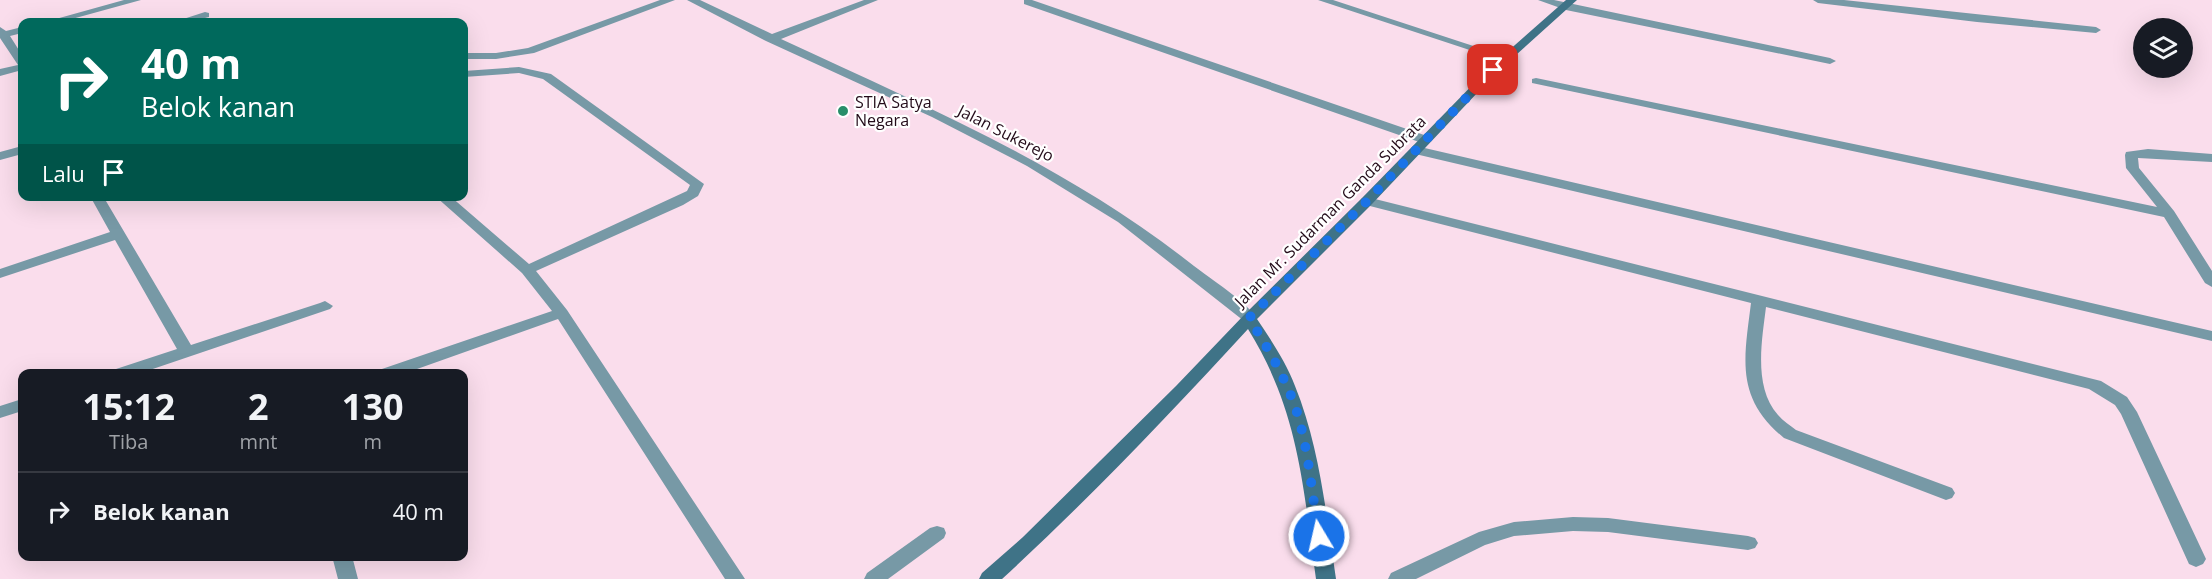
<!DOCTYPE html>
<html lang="id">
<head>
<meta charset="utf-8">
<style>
  :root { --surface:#171b24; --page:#20242c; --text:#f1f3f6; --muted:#9ea1a6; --line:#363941 }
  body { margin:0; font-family:"Open Sans",sans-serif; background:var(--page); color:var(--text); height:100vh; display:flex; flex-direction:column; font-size:22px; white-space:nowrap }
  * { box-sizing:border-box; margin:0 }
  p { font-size:20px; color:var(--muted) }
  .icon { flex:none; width:33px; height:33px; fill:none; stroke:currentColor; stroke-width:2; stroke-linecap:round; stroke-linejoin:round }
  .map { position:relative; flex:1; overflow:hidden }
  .drawer { position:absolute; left:18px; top:369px; width:450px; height:192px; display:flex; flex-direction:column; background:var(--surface); border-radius:12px; box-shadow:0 6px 24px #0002 }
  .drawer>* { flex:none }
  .guide { position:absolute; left:18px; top:18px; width:450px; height:183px; border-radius:12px; box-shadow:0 6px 24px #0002; background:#00695c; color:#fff; overflow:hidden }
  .controls { position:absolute; left:2133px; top:18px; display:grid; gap:12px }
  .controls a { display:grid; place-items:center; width:60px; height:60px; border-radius:50%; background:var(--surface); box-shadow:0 6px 24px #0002; font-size:30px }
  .pin { position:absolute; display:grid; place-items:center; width:51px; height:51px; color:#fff; margin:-26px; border-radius:12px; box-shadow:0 3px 9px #0006 }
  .me { position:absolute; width:66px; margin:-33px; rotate:351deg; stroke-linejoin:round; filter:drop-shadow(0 0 4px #0008) }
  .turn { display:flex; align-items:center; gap:21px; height:126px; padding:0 24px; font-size:27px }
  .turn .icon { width:78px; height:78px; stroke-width:2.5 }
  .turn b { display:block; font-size:42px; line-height:51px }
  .then { display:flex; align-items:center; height:57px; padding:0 24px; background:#0003; gap:12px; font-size:22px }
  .eta { display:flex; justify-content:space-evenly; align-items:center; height:102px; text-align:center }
  .eta b { font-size:36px; font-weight:700; line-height:42px }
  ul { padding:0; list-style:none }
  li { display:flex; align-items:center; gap:18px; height:78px; padding:0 24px; border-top:2px solid var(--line) }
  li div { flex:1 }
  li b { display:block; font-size:22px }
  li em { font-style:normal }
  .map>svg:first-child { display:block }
</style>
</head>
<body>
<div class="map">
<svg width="2212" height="579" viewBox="0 0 2212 579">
  <rect width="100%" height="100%" fill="#faddec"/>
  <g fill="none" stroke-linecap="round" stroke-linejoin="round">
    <!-- street -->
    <path fill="#7799a6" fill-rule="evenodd" d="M124,0H141L61,22H45Z
      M660,0H675L534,53L496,59H464V53H496L528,48Z
      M687,0H700L772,34L864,0H878L781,39C927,107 1066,165 1194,266C1211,279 1245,301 1257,318L1249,323L1244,321L1118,222L1027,166L932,117L766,41Z
      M1024,0H1032L1430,137L1432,140L1426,144L1422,143L1024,4Z
      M1318,0H1333L1513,59L1507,62L1503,61Z
      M1538,0H1554L1830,58L1836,61L1830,64L1566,10Z
      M1813,0H1844L2096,27L2101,30L2096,33L1977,22L1818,3Z
      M205,12L209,13V17L189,22H174Z
      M0,27L6,31L22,27V33L10,36L22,55V70L0,76V69L18,65L0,38Z
      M519,67L551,74L704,184L698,196L683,205L536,271L567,310L745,579H725L558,319L403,374H377L379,370L552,311L522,273L435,196H450L529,264L687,191L690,185L543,79L519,73L464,77V71Z
      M1536,78L2157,207L2126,168L2125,155L2126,152L2148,149L2212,154V162L2138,158L2139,168L2174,211L2212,271V287L2205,283L2164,217L1532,83V79Z
      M22,146V154L0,160V152Z
      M1416,146L2212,331V341L1411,153L1410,150Z
      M90,196H103L191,345L320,303L325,301L333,306L330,309L138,374H111L113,370L177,349L115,240L0,278V269L110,232Z
      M1367,197L2101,381L2127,397L2137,412L2206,559L2203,564L2196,567L2189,564L2121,414L2115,405L2089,389L1766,307C1762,340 1753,387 1778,415C1783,421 1790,425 1796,430L1952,488L1955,493L1952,498L1946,500L1784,438C1735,398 1744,359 1751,303L1362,204L1360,201L1362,198Z
      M22,399V411L0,418V406Z
      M1573,517L1608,518L1748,536L1755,538L1758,543L1755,548L1748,550L1608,532L1573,531L1514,536L1485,545L1416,579H1388L1391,573L1479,532L1514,522Z
      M937,526L944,528L946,533L944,538L888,579H864L867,573L930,528Z
      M332,556H352L358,579H338Z"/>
    <!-- secondary -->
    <path fill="#3f7387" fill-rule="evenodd" d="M1566,0H1577L1497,72L1372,204L1257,319C1271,340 1286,362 1295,386C1320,448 1326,514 1336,579H1316C1303,486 1299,411 1248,329C1169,415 1088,500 1002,579H979L982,573L1023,537L1176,386L1244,315L1362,198L1489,68Z"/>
  </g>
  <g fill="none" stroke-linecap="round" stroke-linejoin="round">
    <!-- route -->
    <path stroke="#1a73e8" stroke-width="10" stroke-dasharray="0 18" d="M1319,536C1313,502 1310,465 1302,431C1293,390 1271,353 1249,318L1367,201L1493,70"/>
  </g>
  <!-- markers -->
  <circle fill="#288e6a" stroke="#fff" stroke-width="2" cx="843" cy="111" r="6"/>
  <g text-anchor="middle" stroke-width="4.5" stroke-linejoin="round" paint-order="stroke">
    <!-- poi labels -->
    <g font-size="16" fill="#230b19" stroke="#fff" text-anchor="start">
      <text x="855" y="108">STIA Satya<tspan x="855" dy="18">Negara</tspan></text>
    </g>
    <!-- street labels -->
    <g font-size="16" fill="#230b19" stroke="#fff">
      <text transform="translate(1006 133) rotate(27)" y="6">Jalan Sukerejo</text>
      <text transform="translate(1330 211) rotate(-45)" y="6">Jalan Mr. Sudarman Ganda Subrata</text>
    </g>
  </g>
</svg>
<div class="controls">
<a><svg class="icon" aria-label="layers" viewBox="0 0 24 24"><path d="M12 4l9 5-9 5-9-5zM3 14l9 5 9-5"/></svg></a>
</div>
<div class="pin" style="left:1493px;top:70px;background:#d93025"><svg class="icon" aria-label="arrive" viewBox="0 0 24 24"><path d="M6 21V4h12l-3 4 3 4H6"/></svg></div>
<svg class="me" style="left:1319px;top:536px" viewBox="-20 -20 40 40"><circle r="17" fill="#1a73e8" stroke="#fff" stroke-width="3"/><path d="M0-11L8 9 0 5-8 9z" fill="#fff"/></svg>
<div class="guide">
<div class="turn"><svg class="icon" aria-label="right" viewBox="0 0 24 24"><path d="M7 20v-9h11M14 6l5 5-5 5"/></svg><div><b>40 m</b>Belok kanan</div></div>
<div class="then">Lalu<svg class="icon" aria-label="arrive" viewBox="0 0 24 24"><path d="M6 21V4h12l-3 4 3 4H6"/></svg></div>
</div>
<section class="drawer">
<div class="eta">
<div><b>15:12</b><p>Tiba</p></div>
<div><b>2</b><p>mnt</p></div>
<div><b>130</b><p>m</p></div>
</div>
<ul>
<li><svg class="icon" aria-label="right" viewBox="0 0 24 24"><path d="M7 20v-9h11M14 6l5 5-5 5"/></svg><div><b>Belok kanan</b></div><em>40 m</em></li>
</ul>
</section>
</div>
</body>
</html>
